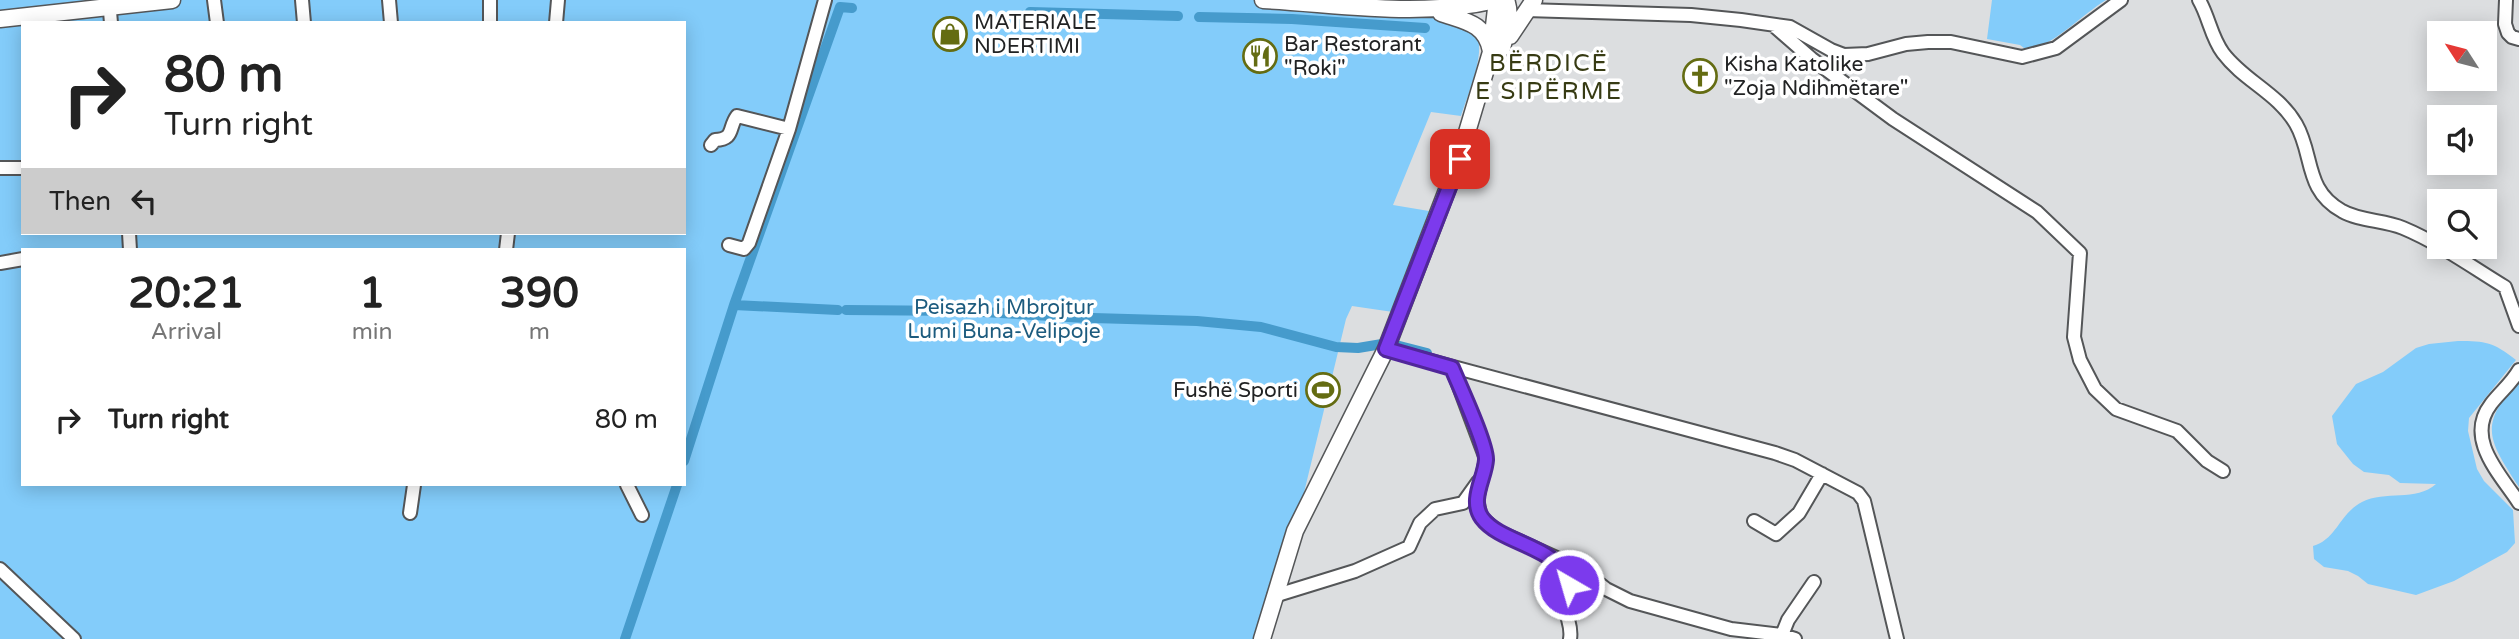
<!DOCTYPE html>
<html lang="en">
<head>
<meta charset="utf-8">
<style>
  :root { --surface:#fff; --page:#f6f6f6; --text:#222; --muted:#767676 }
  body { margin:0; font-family:"Varela Round",sans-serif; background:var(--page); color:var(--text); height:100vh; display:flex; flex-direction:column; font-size:26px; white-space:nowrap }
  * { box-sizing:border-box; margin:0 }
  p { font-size:23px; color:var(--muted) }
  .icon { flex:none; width:38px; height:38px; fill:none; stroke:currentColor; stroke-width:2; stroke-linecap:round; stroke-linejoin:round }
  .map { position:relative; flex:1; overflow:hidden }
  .details { position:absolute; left:21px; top:248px; width:665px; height:238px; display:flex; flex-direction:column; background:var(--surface); border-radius:0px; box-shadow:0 4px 18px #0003 }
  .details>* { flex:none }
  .banner { position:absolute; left:21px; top:21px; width:665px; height:214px; border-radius:0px; box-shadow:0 4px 18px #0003; background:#fff; color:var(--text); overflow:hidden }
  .needle { width:46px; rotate:306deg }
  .buttons { position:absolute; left:2427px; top:21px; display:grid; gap:14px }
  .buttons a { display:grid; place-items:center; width:70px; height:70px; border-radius:0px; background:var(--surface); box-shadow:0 4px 18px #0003; font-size:35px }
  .pin { position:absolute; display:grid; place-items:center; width:60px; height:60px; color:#fff; margin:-30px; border-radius:14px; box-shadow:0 4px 10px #0006 }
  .me { position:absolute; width:77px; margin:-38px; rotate:322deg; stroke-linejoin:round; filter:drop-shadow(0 0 5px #0008) }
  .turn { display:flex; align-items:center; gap:24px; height:147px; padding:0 28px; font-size:32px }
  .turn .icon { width:91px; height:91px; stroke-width:2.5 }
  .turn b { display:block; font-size:49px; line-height:60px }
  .then { display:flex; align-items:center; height:66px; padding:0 28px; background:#0003; gap:14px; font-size:26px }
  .eta { display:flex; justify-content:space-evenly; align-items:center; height:119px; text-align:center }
  .eta b { font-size:42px; font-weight:700; line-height:49px }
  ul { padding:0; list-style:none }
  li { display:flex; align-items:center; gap:21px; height:105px; padding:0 28px }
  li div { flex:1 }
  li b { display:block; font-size:26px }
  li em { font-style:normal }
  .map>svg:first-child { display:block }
</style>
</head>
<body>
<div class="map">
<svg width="2519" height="639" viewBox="0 0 2519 639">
  <rect width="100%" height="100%" fill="#dcdee0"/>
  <!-- green -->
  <path fill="#83ccfa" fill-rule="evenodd" d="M0,0H1479L1469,11L1463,29C1498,28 1466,98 1461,116L1431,112L1393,205L1429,211L1393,312L1352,306L1346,319L1294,534L1256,639H0ZM23,23H684V233H23ZM23,250H684V485H23Z
    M1992,0H2106C2079,17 2059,41 2028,51L2020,45L1987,39Z
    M2458,341C2486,341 2493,342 2516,360L2469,418L2468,431L2477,469L2484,481L2513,510L2515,543L2507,552L2454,581L2416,595L2368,584L2358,576L2348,571L2324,567L2314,559L2313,546C2337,539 2339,514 2362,502C2385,490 2416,502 2436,484L2400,483L2389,475L2364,472L2353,464L2337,444L2332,416L2356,384L2383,372L2416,348L2429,344Z
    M2519,380V487C2488,439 2478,426 2519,380Z"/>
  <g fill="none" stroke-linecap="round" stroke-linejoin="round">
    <!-- canal -->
    <path stroke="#469bcc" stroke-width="10" d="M1030,12L1178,16
      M1199,17L1292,19L1425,28
      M734,305L838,310
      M846,310L965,311L1086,318
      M1093,318L1197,321L1261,327L1336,347L1358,348L1388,343L1427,353
      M684,461L734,305L840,7L852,8
      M625,639L677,485"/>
    <!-- minor casing -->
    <g stroke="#545658" stroke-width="16">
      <path id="minor" d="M109,0L111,23
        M214,0L217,23
        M302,0L304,23
        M389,0L391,23
        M490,0V23
        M2199,0C2209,17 2211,37 2223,53C2244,81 2278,93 2296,124C2314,155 2304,190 2342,211C2359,221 2384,220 2403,228C2439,243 2472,267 2505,287L2519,326
        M2506,0L2505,24L2508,33L2512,37L2519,39
        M1526,10L1691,15L1741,20L1790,27L1831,50L1844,55L1868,54L1906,44L1928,42H1951L2022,57L2056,48L2121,0
        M556,23L558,0
        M1773,25L1812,59L1893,119L2037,212L2080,253L2074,337L2080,360L2095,389L2116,409L2177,431L2207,461L2223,471
        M711,145L715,140C735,139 728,128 737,116L789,129
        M0,168H23
        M129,233L130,250
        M729,245L744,249L749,243L789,129L825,0
        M506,250L508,233
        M0,263L23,259
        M1386,349L1775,453L1795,460L1858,493L1864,501L1897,639
        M1452,368L1486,459L1477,500L1481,517L1497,531L1581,569L1606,589L1630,601L1731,629L1782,635L1795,639
        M2519,370C2511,384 2500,392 2491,404C2464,439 2501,475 2519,503
        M627,485L642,515
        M410,513L414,485
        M1754,521L1776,534L1799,513L1822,474
        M1553,561C1580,577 1562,589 1566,611C1568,622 1572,628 1570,639
        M0,569L74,639
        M1274,596L1355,571L1409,547L1420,523L1435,509L1463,503L1478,482
        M1782,635L1788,620L1814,582"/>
    </g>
    <!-- major casing -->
    <g stroke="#545658" stroke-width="19">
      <path id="major" d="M1263,0C1340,4 1419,18 1496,0
        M1441,13C1464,21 1486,23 1491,51
        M0,19L172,0
        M1510,36L1534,0
        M1502,48C1506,32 1512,15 1506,0
        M1262,639L1295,531L1386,349L1459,159L1491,52L1497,0"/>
    </g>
    <!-- minor -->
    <use href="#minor" stroke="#fff" stroke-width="12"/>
    <!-- major -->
    <use href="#major" stroke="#fff" stroke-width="16"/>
  </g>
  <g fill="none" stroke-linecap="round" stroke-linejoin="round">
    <!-- route casing -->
    <g stroke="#51269a" stroke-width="18">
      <path id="route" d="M1460,159L1386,349L1452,368C1459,385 1487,445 1486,460C1485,478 1469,500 1482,518C1502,545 1562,546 1569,585"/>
    </g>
    <!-- route -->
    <use href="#route" stroke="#7c3aed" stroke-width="12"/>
  </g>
  <!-- icons -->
  <defs>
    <g id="shop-ring" transform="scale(1.75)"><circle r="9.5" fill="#fff" stroke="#646c12" stroke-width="1.5"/><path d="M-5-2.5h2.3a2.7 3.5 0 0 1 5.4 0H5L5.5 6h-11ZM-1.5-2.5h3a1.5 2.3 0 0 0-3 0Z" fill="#646c12"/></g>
    <g id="restaurant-ring" transform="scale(1.75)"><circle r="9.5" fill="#fff" stroke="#646c12" stroke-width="1.5"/><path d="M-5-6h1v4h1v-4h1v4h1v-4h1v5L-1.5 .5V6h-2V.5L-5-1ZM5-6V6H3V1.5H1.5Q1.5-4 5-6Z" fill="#646c12"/></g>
    <g id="church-ring" transform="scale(1.75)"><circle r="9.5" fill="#fff" stroke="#646c12" stroke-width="1.5"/><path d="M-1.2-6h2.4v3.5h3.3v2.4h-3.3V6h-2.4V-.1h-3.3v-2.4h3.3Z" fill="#646c12"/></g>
    <g id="stadium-ring" transform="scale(1.75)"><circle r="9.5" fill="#fff" stroke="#646c12" stroke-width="1.5"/><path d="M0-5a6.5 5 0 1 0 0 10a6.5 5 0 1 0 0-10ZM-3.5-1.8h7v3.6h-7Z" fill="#646c12"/></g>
  </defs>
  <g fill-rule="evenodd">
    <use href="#shop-ring" x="950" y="34"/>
    <use href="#restaurant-ring" x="1260" y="56"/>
    <use href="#church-ring" x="1700" y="76"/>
    <use href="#stadium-ring" x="1323" y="390"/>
  </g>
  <g text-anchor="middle" stroke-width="7" stroke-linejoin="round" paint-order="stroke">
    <!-- poi labels -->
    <g font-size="21" fill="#212223" stroke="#fff" text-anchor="start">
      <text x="974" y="29">MATERIALE<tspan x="974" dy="24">NDERTIMI</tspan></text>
      <text x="1284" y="51">Bar Restorant<tspan x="1284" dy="24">"Roki"</tspan></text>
      <text x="1724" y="71">Kisha Katolike<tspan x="1724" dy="24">"Zoja Ndihmëtare"</tspan></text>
      <text x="1298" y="397" text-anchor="end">Fushë Sporti</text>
    </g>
    <!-- park labels -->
    <g font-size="21" fill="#1c5b7e" stroke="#fff">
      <text x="1004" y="314">Peisazh i Mbrojtur<tspan x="1004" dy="24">Lumi Buna-Velipoje</tspan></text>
    </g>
    <!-- quarter labels -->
    <g font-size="24" letter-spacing="2" fill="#373b13" stroke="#fff">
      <text x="1549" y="71">BËRDICË<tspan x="1549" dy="28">E SIPËRME</tspan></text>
    </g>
  </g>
</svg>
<div class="buttons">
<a><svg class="needle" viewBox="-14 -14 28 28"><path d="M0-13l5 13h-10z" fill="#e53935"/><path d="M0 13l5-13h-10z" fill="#767676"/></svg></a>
<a><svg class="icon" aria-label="sound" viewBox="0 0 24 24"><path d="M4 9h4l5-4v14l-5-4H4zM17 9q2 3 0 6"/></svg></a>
<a><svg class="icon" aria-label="search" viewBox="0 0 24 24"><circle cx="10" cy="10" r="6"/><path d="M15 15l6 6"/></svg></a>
</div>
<div class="pin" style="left:1460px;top:159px;background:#d93025"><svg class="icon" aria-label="arrive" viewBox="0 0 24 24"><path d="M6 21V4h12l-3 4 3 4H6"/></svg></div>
<svg class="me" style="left:1569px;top:585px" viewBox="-20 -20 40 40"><circle r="17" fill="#7c3aed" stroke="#fff" stroke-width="3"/><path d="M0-11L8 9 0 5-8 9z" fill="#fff"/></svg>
<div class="banner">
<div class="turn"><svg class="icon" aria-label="right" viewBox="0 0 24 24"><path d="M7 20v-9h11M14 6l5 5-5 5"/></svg><div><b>80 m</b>Turn right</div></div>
<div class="then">Then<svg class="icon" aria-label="left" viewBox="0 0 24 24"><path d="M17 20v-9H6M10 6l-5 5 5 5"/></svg></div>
</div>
<section class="details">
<div class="eta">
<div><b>20:21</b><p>Arrival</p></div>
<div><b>1</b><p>min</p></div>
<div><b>390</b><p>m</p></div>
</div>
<ul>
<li><svg class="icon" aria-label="right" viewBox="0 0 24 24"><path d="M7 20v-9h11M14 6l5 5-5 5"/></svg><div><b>Turn right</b></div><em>80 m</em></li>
</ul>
</section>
</div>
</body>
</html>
